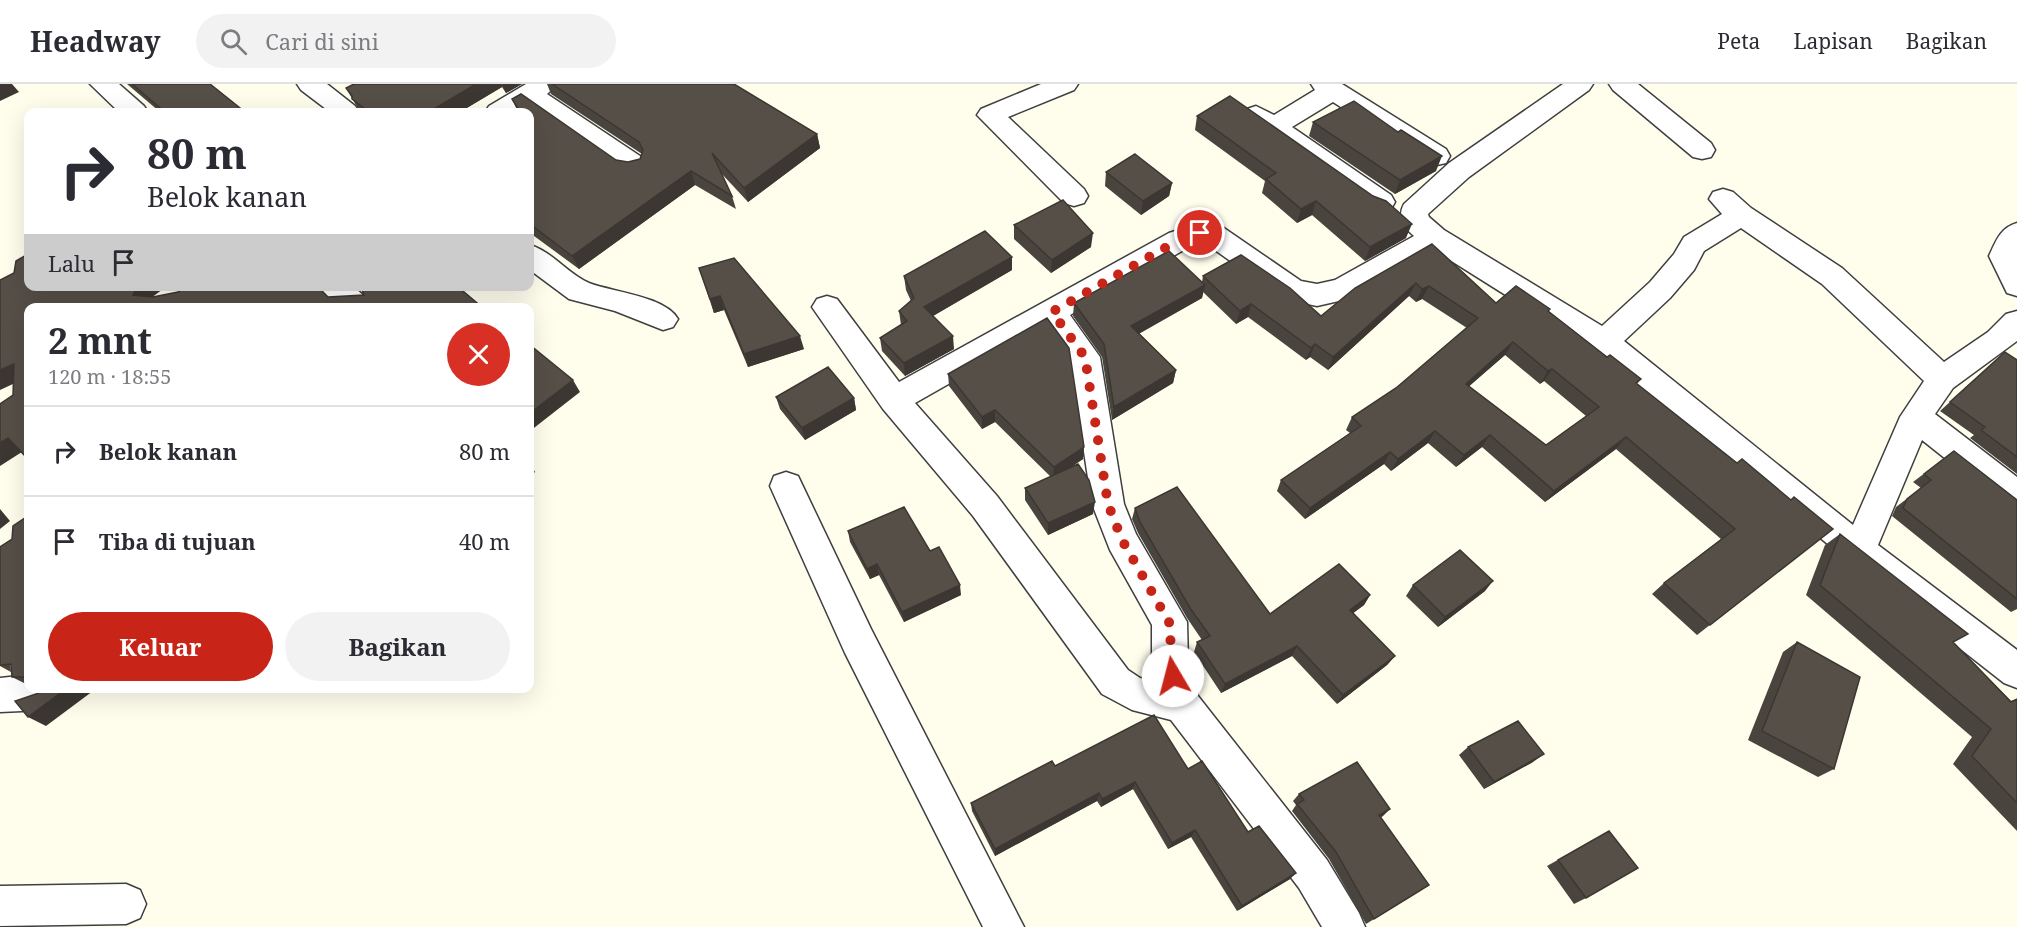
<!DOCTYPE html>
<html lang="id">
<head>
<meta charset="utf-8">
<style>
  :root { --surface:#fff; --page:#f2f2f3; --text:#2b2b33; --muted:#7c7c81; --line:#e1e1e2; --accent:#c92418 }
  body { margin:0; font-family:"Noto Serif",serif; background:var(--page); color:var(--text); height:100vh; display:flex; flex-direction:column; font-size:22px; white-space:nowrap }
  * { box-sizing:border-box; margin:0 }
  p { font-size:20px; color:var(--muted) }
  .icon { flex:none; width:33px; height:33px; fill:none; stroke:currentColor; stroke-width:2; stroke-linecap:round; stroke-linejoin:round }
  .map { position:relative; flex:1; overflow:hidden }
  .drawer { position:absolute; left:24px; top:219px; width:510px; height:390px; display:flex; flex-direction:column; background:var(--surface); border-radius:12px; box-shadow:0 6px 24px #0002 }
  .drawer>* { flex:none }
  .top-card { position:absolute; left:24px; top:24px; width:510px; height:183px; border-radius:12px; box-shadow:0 6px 24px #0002; background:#fff; color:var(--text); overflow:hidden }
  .pin { position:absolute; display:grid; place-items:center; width:51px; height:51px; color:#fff; margin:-26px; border:3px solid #fff; border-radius:50%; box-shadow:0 2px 6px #0007 }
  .me { position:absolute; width:66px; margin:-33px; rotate:352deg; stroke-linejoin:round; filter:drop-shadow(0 0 4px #0008) }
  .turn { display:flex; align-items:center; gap:21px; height:126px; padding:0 24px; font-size:27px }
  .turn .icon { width:78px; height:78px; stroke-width:2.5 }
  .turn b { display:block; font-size:42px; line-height:51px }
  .then { display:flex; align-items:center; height:57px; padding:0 24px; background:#0003; gap:12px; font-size:22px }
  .round { display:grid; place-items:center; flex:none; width:63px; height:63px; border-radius:32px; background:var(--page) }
  .head { display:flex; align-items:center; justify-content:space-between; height:102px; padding:0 24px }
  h1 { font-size:36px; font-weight:700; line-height:45px }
  .cta { display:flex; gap:12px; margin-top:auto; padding:12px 24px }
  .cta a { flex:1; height:69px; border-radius:36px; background:var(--accent); color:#fff; font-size:24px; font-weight:700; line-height:69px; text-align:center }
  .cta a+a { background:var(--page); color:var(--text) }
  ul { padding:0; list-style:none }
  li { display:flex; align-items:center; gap:18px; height:90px; padding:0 24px; border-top:2px solid var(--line) }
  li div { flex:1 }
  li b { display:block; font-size:22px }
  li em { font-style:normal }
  header { display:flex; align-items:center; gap:36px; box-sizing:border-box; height:84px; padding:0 30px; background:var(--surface); border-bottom:2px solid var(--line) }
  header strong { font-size:28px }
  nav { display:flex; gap:33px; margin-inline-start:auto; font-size:21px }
  .search { width:420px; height:54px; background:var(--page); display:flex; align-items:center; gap:15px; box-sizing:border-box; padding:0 21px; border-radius:33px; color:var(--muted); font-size:22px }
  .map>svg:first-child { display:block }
</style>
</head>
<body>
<header>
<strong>Headway</strong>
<div class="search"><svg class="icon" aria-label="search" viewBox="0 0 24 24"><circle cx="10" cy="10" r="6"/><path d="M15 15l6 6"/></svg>Cari di sini</div>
<nav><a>Peta</a><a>Lapisan</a><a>Bagikan</a></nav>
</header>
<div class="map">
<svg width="2017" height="843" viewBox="0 0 2017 843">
  <rect width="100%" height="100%" fill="#fffdec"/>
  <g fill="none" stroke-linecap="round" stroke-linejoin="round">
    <!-- minor casing -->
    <g stroke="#3f3f3f" stroke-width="3">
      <path id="minor" d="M90,0H119L144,22L148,28H119Z
        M297,0H327L355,22L359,28H330L301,6Z
        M526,0H558L547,10L643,74L646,81L643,88L633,90L623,88L528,22L517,28H485L489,22Z
        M1041,0H1078L1074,6L1008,33L1084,105L1088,112L1084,119L1074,122L1064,119L977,31L981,25Z
        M1311,0H1342L1446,65L1450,72L1446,79L1437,81L1428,79L1333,18L1292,43L1391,111L1395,118L1391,125L1381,128L1371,125L1247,37L1243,31L1247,25L1256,22L1274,31L1315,6Z
        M1563,0H1593L1589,6L1469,93L1428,130L1429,133L1444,146L1602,242L1650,198L1674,170L1684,153L1722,130L1709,115L1713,108L1723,105L1733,108L1751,124L1842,184L1944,278L1988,248L2006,230L2017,227V257L1953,304L1935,330L2017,393V426L2005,422L1922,356L1878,461L2017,566V604L2004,599L1847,476L1593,266L1434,166L1352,214L1317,222L1284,215L1205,159L1189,163L1070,231L1100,273L1124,420L1136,450L1187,538L1188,580L1198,612L1327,776L1359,829L1365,843H1322L1299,804L1171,636L1132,626L1102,610L973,432L883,325L812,223L817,215L827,212L837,215L899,298L1169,149L1200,139L1221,142L1301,197L1317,200L1335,196L1414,152C1403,143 1397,133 1404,120L1449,79ZM1741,144L1822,200L1924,297L1900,333L1853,441L1624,257L1670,214L1694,186L1704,167ZM1047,244L1070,276L1092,420L1110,466L1152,541V580L1157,598L1140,594L1128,586L997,412L915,319Z
        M1609,0H1638L1711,59L1715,66L1711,73L1702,75L1693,73L1613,6Z
        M2017,139V212L2007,209L1989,172C1996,157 2000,144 2017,139Z
        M530,161C553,168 568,190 589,199C612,208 665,212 678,235L673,243L663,246L615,227L569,215L530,186Z
        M320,202H353L368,216L372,224H338L324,210Z
        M786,388L798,392L871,545L1024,843H983L845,569L770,402L774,392Z
        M28,591V604H61L56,616L22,627L0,628V594Z
        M126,800L140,806L146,820L140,834L126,840L0,842V802Z"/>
    </g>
    <!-- minor -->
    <use href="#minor" fill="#fff" fill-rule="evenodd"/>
  </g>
  <!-- wall -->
  <path fill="#4a443e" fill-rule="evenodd" d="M127,0H210L245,28H160Z
    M354,0H522L506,9L502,3L460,28H360L346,4Z
    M547,0H734L817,50L820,64L748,118L721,89L732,112L736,125L695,101L579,185L530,149V28H518L512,15L616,76L628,78L640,75L642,70L551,10Z
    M1197,32L1406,154L1365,177L1312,131L1297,139L1262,109L1265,97L1195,46Z
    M1313,38L1398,48L1436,87L1395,110L1309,52Z
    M1106,88L1172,99L1169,112L1141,131L1105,102Z
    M1014,141L1091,163L1051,189L1014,155Z
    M1432,160L1496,219L1550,225L1548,227L1607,273L1641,295L1637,300L1737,379L1833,445L1697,551L1652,510L1664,499L1721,455L1616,365L1545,418L1482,363L1456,383L1428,359L1391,387L1384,380L1305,435L1277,407L1281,396L1350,349L1346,346L1352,333L1396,304L1467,244L1422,215L1416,218L1409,212L1328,286L1310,273L1306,276L1248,233L1236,240L1203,208L1202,214L1139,249L1176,286L1173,299L1112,336L1102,273L1073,232L1074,219L1202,198L1203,192L1321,232ZM1505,271L1540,300L1544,297L1586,332L1546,361L1469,302Z
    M699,184L804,265L748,283L724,226L714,229Z
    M1012,186L933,232L954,265L905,292L882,267L880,254L901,241L899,227L911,217L906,206L904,192Z
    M2005,268L2017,276V390L1970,354L1974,351L1940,327Z
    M948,290L1083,375L1068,385L1093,430L1048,451L1025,416V404L1051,393L995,338L982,345L949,302Z
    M776,313L854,314L856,326L805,356L780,325Z
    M1954,367L2017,416V525L2011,528L1892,432L1896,423L1921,404L1913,398Z
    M1135,424L1270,530L1370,511L1364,521L1353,529L1395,572L1387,581L1337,620L1292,572L1221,609L1194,568L1197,558L1202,556L1187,534L1138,449L1132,435Z
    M848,447L930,467L961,511L904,538L879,491L870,495L850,458Z
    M1840,450L1953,558L2011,617L2017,615V747L1953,680L1972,653L1806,511L1825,461Z
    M0,463L11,588L0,582Z
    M1413,501L1485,507L1438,543L1406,512Z
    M1797,558L1834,685L1818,693L1748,656L1783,568Z
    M12,593H28V601Z
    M1468,663L1533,678L1484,705L1459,671Z
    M1055,682L1188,685L1248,748L1290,795L1237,827L1191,753L1168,765L1133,705L1101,723L1097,717L995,772L972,727L971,719Z
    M1299,710L1383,732L1380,733L1420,807L1366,840L1329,775L1292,727L1296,721L1293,717Z
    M1609,747L1586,814L1574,820L1547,782Z"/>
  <!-- shaded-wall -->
  <path fill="#3c3732" d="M0,0H12L19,8L0,17Z
    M476,0H501L502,3L460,28H429Z
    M502,0H522L506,9Z
    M817,50L820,64L748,118L744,104Z
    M1442,72L1436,87L1395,110L1400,96Z
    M691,87L695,101L579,185L572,172Z
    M1172,99L1169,112L1141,131L1143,117Z
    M1316,117L1312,131L1297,139L1301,125Z
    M1412,140L1406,154L1365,177L1370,163Z
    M1093,149L1091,163L1051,189L1052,176Z
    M1012,173V186L926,236L924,223Z
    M1416,199L1409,212L1328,286L1333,273Z
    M1205,201L1202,214L1130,255L1131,242Z
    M137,202H167L151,214L133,211Z
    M1429,202L1422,215L1416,218L1422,205Z
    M720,212L724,226L714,229L710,215Z
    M1251,220L1248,233L1236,240L1240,227Z
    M800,252L804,265L748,283L744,270Z
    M953,252L954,265L905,292L904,279Z
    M1513,258L1505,271L1458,312L1466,300Z
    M1315,260L1310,273L1306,276L1311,264Z
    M14,280L28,293L0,306V286Z
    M1552,285L1544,297L1540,300L1548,287Z
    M1176,286L1173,299L1112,336L1114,323Z
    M573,296L580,308L530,347V329Z
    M854,314L856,326L805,356L802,344Z
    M995,326V338L982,345V333Z
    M1435,347L1428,359L1391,387L1398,375Z
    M1490,351L1482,363L1456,383L1464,371Z
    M1626,353L1616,365L1545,418L1554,407Z
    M8,354L25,366L0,382V359Z
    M1084,363L1083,375L1053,395L1054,383Z
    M1390,368L1384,380L1305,435L1310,424Z
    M530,379L535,388L530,392Z
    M1095,418L1093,430L1048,451V439Z
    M0,425L10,437L0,445Z
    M877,480L879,491L870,495L867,485Z
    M1493,497L1485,507L1438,543L1445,533Z
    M960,501L961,511L904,538L902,528Z
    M1370,511L1364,521L1344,536L1350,526Z
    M1297,562L1292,572L1221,609L1225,600Z
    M1395,572L1387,581L1337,620L1343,611Z
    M67,604H97L46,642L28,633Z
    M1544,670L1533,678L1484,705L1494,698Z
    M1135,698L1133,705L1101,723L1102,715Z
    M1099,709L1097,717L995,772V765Z
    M1390,725L1383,732L1372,738L1379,731Z
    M1195,746L1191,753L1168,765L1172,759Z
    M1296,789L1290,795L1237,827L1242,822Z"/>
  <!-- building -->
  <path fill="#564f48" stroke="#3c3732" stroke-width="1.5" fill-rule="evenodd" d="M132,0H210L245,28H165Z
    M354,0H476L429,28H369L352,15V12L346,4Z
    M552,0H734L817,50L744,104L712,69L732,112L691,87L572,172L530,140V28H520L512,15L521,10L616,76L628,78L640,75L643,66L639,58Z
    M1230,12L1373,112L1386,117L1412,140L1370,163L1316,117L1301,125L1266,95L1276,89L1197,32Z
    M1354,17L1398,48L1401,46L1442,72L1400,96L1313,38Z
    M1135,70L1172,99L1143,117L1106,88Z
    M1063,116L1093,149L1052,176L1014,141Z
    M985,147L1012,173L924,223L953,252L904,279L880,254L907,237L899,227L914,214L904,192Z
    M1432,160L1496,219L1516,202L1550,225L1548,227L1607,273L1610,271L1641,295L1636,299L1737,379L1742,375L1791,416L1794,413L1833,445L1710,541L1664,499L1735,445L1626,353L1554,407L1490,351L1464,371L1435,347L1398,375L1390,368L1310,424L1281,396L1361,342L1352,333L1396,304L1478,234L1429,202L1422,205L1416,199L1333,273L1315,260L1311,264L1251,220L1240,227L1203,192L1241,171L1290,204L1321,232L1355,204ZM1513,258L1548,287L1552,285L1599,323L1546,361L1466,300Z
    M1169,167L1205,201L1131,242L1176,286L1114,323L1104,260L1074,219Z
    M28,170V202H137L133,211L153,213L178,208L187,202H317L328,213L364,211L360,202H457L483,224H28V375L8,354L0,359V320L13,311L14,280L0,286V196L14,189L16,177Z
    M734,174L800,252L744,270L720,212L710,215L699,184Z
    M1047,234L1069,264L1084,363L1054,383L995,326L982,333L948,290Z
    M530,261L573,296L530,329Z
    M2005,268L2017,276V373L1981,346L1985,343L1950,318Z
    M828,283L854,314L802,344L776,313Z
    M1954,367L2017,416V515L1903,424L1907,415L1931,396L1924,390Z
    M1078,380L1089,396L1095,418L1048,439L1025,404Z
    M1177,403L1270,530L1339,480L1370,511L1350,526L1395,572L1343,611L1297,562L1225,600L1197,558L1210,552L1190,524L1140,438L1135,424Z
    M904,423L930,467L939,463L960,501L902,528L877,480L867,485L848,447Z
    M28,432V593H12L11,580L0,581V463L12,455L13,442Z
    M1840,450L1968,550L1953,558L2011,618L2017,615V719L1972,672L1991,645L1820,501Z
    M1460,466L1493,497L1445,533L1413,501Z
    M1797,558L1860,593L1834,685L1762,647Z
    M41,604H67L28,633L15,617L39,609Z
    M1154,631L1188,685L1202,677L1248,748L1259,742L1296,789L1242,822L1195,746L1172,759L1135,698L1102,715L1099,709L995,765L971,719L1052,677L1055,682Z
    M1518,637L1544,670L1494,698L1468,663Z
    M1357,678L1390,725L1379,731L1429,801L1374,835L1336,768L1297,720L1304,716L1299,710Z
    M1609,747L1638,784L1586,814L1558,776Z"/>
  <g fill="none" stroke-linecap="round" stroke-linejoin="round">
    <!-- route -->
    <path stroke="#c92418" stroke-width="10" stroke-dasharray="0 18" d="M1173,592C1167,571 1173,557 1169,538L1122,456L1108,420L1085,273L1052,228L1179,156L1200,149"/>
  </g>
</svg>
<div class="pin" style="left:1200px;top:149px;background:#d93025"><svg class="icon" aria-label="arrive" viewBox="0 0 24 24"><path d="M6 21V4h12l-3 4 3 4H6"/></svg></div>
<svg class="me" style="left:1173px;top:592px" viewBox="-20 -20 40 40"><circle r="19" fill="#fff"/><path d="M0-13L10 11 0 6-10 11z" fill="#c92418"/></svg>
<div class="top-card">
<div class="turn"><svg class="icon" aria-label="right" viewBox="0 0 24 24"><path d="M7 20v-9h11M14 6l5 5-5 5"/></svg><div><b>80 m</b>Belok kanan</div></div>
<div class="then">Lalu<svg class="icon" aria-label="arrive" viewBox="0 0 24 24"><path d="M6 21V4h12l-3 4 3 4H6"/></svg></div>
</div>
<section class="drawer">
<div class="head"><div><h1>2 mnt</h1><p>120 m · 18:55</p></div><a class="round" style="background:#d93025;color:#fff"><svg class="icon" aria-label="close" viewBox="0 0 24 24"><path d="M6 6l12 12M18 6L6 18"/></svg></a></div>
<ul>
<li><svg class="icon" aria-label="right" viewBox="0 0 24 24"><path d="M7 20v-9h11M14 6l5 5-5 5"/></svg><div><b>Belok kanan</b></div><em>80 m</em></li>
<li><svg class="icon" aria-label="arrive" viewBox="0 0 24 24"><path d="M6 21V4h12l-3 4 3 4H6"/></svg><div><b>Tiba di tujuan</b></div><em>40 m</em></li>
</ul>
<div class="cta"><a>Keluar</a><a>Bagikan</a></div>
</section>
</div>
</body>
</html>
